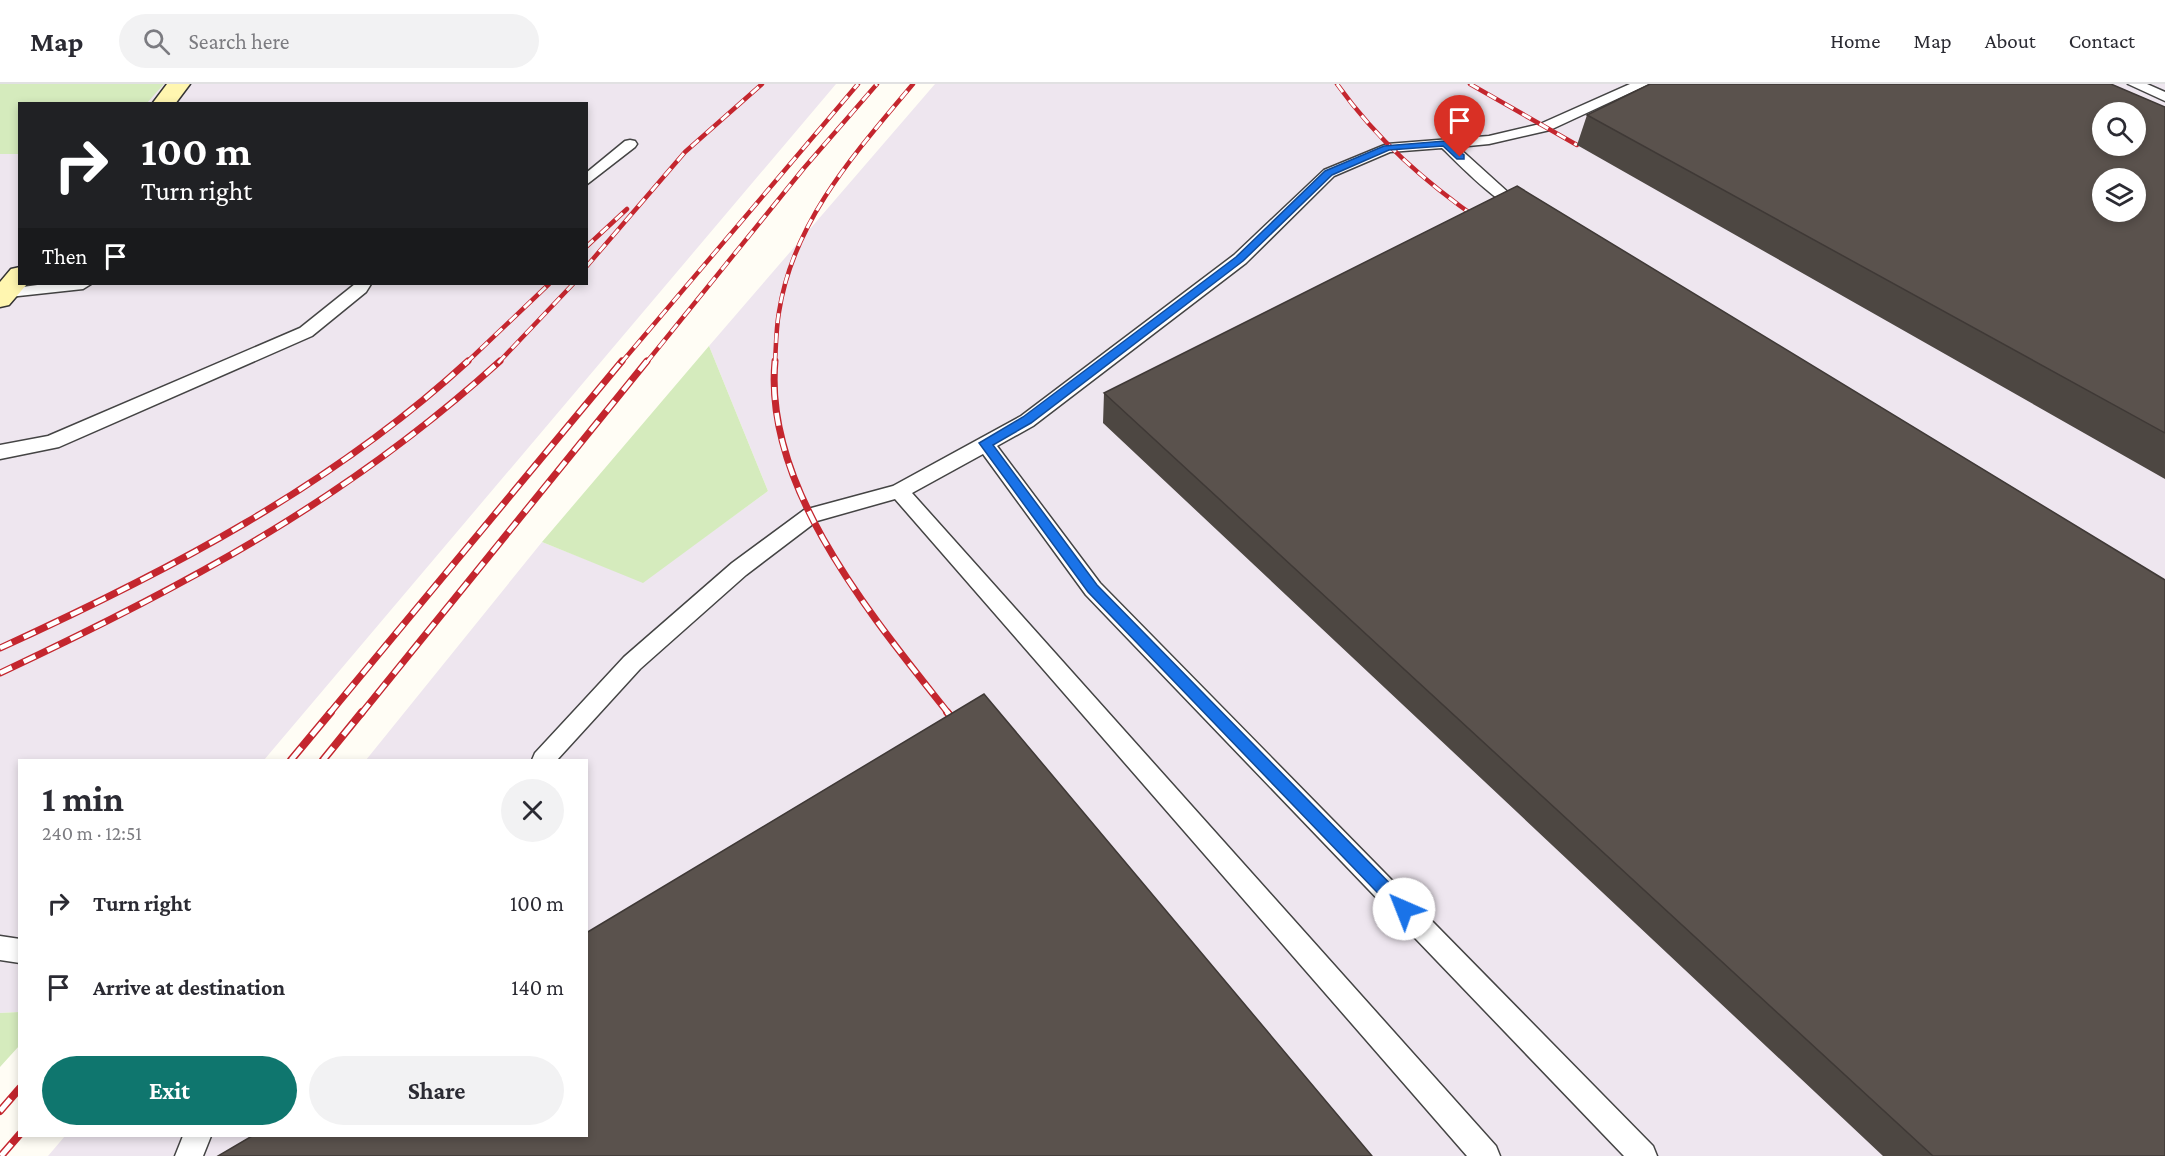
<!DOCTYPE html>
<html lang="en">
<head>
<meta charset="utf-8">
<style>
  :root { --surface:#fff; --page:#f2f2f3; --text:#2b2b33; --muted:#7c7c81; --line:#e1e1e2; --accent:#0f766e }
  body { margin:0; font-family:"Crimson Pro",serif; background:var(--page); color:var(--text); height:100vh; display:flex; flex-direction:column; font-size:22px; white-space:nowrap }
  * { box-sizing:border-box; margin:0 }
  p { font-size:20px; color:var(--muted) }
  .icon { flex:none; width:33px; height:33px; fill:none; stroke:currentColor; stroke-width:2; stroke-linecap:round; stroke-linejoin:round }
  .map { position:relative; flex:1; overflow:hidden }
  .details { position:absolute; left:18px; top:675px; width:570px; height:378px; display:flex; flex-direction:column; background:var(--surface); border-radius:0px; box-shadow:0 3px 9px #0003 }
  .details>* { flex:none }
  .top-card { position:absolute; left:18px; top:18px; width:570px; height:183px; border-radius:0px; box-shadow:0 3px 9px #0003; background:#202124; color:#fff; overflow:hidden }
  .fabs { position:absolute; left:2092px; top:18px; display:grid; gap:12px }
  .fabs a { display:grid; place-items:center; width:54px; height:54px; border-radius:50%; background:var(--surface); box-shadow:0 3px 9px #0003; font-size:30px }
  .pin { position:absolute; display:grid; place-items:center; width:51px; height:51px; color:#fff; margin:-62px -26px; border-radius:50% 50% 50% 0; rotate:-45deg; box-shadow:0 0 6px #0007 }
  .pin .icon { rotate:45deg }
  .me { position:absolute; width:66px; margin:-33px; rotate:316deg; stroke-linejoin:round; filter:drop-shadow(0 0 4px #0008) }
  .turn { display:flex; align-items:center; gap:21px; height:126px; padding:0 24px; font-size:27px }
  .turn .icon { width:78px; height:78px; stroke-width:2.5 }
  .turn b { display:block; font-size:42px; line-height:51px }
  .then { display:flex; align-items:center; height:57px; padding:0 24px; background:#0003; gap:12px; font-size:22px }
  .round { display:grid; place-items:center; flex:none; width:63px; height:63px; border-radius:32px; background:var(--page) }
  .headline { display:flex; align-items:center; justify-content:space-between; height:102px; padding:0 24px }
  h1 { font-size:36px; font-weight:700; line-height:45px }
  .action { display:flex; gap:12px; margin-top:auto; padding:12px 24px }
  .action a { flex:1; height:69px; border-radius:36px; background:var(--accent); color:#fff; font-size:24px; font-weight:700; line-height:69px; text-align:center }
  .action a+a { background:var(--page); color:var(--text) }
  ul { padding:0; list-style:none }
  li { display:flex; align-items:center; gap:18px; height:84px; padding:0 24px }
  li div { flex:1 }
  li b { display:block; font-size:22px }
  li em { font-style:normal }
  header { display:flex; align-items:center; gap:36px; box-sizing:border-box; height:84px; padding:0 30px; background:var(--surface); border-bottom:2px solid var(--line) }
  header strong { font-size:28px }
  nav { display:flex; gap:33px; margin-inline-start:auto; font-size:21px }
  .search { width:420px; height:54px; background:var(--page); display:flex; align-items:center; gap:15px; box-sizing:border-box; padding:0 21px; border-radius:33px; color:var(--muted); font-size:22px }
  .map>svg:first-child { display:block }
</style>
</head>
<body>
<header>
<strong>Map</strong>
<div class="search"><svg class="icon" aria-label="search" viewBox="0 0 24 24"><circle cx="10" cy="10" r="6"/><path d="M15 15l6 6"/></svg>Search here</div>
<nav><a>Home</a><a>Map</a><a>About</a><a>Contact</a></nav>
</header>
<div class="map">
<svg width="2165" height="1072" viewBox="0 0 2165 1072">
  <rect width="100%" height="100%" fill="#fffdf5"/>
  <!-- industrial -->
  <path fill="#eee6ef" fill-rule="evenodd" d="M0,0H836L264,676H20L19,928L0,929ZM20,20H586V200H20Z
    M935,0H2165V1072H48L65,1052H586V676H366L542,458L643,498L768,407L709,262ZM2103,28H2136V62H2103ZM2103,94H2136V128H2103Z"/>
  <!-- green -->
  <path fill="#d5ebbd" d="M0,0H164L147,19L20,20L19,70H0Z
    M709,262L768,407L643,499L542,458Z
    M19,928V962L0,983V929Z"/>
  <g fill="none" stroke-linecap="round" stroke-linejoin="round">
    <!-- service casing -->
    <g stroke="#444" stroke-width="3">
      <path id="service" d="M1630,0H1649L1550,46L1489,60L1458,63L1510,110L1532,122L1534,125L1532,128C1509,134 1459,80 1442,64L1390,68L1334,92L1246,179L1033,342L997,362L1100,499L1653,1062L1657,1072H1624L1086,511L983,370L912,409L1496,1062L1500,1072H1467L895,415L817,437L746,491L640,585L557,676H532L535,669L624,573L732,479L804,426L893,402L1021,332L1234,171L1324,86L1387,60L1489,52L1540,40Z
        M2128,0H2147L2165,8V17Z
        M630,56L635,57L637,60L635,63L586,101V89L625,57Z
        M45,200H91L83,205L0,214V206Z
        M355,200H371L366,208L312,252L59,363L0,375V361L48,352L300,244Z
        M0,852L20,855V879L0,876Z
        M183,1052H211L203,1072H175Z"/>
    </g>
    <!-- secondary casing -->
    <g stroke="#333" stroke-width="3">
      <path id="secondary" d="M167,0H190L175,20H152Z
        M20,183V200H27L9,221L0,223V198L11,185Z"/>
    </g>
    <!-- service -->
    <use href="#service" fill="#fff" fill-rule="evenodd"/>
    <!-- secondary -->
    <use href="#secondary" fill="#fff6b0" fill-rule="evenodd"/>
    <!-- rail-far2 casing -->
    <g stroke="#c4262e" stroke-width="4.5">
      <path id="rail-far2" d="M1337,0C1377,56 1425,98 1481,137
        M1470,0L1577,61
        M586,163L627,125
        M586,183L685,68L762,0
        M466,279L549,200
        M498,279L573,200
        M621,279L858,0
        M646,279L804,84L877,0
        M775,279C776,262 776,245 779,228C793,137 856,68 913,0"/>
    </g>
    <!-- rail-far1 casing -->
    <g stroke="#c4262e" stroke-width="7">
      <path id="rail-far1" d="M775,277C763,405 875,536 949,630
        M0,564C167,488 332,402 468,277
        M0,589C185,502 347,416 500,277
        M329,630L622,277
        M361,630L647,277"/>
    </g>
    <!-- rail casing -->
    <g stroke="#c4262e" stroke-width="8">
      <path id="rail" d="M947,628L959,643
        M291,676L331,628
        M323,676L362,628
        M0,1027L20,1004
        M1,1072L20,1050"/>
    </g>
    <!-- rail-far2 -->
    <use href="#rail-far2" stroke="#fff" stroke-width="3" stroke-dasharray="10" stroke-linecap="butt"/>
    <!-- rail-far1 -->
    <use href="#rail-far1" stroke="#fff" stroke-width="4.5" stroke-dasharray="13" stroke-linecap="butt"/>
    <!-- rail -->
    <use href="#rail" stroke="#fff" stroke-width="5" stroke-dasharray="16" stroke-linecap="butt"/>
  </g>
  <!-- wall -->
  <path fill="#4d4742" d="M2165,23V395L1577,61L1587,31Z
    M1104,309L2165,1072H1883L1103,339Z"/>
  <!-- building -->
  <path fill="#5a524d" stroke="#3f3936" stroke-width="1.5" fill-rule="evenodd" d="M1650,0H2111L2165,23V349L1587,31ZM2103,28H2136V62H2103ZM2103,94H2136V128H2103Z
    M1517,102L2165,496V1072H1933L1104,309Z
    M984,610L1372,1072H218L252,1052H586V849Z"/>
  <!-- route -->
  <path fill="#1a73e8" stroke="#114b97" stroke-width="1.5" d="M1445,57L1464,71V75H1457L1443,62L1389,66L1332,91L1243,177L1031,339L993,361L1097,501L1410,820L1412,825L1410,830L1404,833L1398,830L1088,508L979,359L1023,333L1236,173L1325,87L1384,62Z"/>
</svg>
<div class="fabs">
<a><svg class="icon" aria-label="search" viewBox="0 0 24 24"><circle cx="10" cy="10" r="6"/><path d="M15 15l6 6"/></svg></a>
<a><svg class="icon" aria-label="layers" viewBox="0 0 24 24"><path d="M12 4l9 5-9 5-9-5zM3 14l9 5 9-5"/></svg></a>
</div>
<div class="pin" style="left:1460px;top:73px;background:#d93025"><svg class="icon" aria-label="arrive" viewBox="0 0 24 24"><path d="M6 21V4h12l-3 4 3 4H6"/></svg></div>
<svg class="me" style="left:1404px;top:825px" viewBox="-20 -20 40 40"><circle r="19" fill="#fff"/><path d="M0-13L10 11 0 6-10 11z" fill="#1a73e8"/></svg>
<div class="top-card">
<div class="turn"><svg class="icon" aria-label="right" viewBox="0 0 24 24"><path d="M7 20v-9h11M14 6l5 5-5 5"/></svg><div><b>100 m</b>Turn right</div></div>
<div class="then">Then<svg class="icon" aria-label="arrive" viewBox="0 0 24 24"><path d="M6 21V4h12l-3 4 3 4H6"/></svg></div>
</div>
<section class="details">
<div class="headline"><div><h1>1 min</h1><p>240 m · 12:51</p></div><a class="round"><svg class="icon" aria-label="close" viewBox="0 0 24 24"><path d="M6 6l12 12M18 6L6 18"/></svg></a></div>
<ul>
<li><svg class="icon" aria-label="right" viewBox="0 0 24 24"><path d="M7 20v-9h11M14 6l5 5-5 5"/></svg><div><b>Turn right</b></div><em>100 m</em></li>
<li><svg class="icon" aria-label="arrive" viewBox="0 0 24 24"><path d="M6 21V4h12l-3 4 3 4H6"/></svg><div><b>Arrive at destination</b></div><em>140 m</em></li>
</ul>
<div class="action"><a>Exit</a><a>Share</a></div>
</section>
</div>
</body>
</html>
